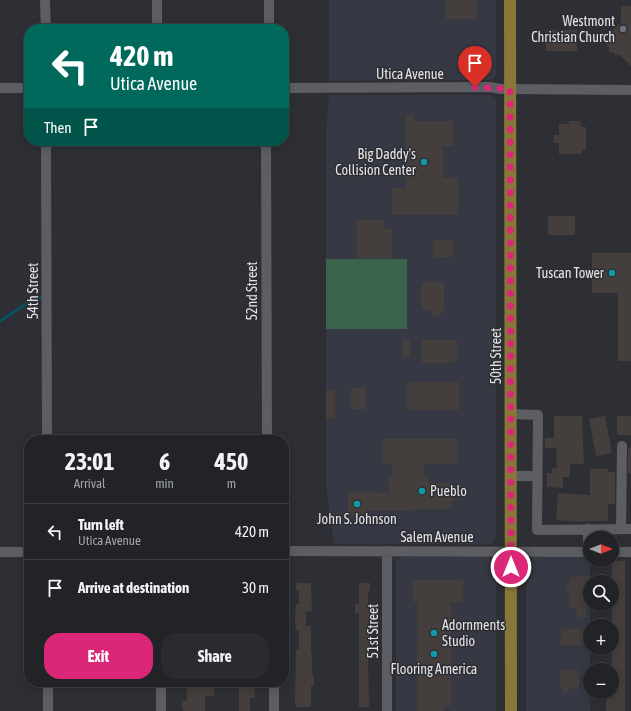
<!DOCTYPE html>
<html lang="en">
<head>
<meta charset="utf-8">
<style>
  :root { --surface:#222327; --page:#2a2b2f; --text:#f1f3f6; --muted:#a2a4a7; --line:#3f4044; --accent:#db2777 }
  body { margin:0; font-family:"Asap Condensed",sans-serif; background:var(--page); color:var(--text); height:100vh; display:flex; flex-direction:column; font-size:15px; white-space:nowrap }
  * { box-sizing:border-box; margin:0 }
  p { font-size:13px; color:var(--muted) }
  .icon { flex:none; width:22px; height:22px; fill:none; stroke:currentColor; stroke-width:2; stroke-linecap:round; stroke-linejoin:round }
  .map { position:relative; flex:1; overflow:hidden }
  .drawer { position:absolute; left:24px; top:435px; width:265px; height:252px; display:flex; flex-direction:column; background:var(--surface); border-radius:16px; box-shadow:0 2px 10px #0003,0 0 0 1px var(--line) }
  .drawer>* { flex:none }
  .top-card { position:absolute; left:24px; top:24px; width:265px; height:122px; border-radius:16px; box-shadow:0 2px 10px #0003,0 0 0 1px var(--line); background:#00695c; color:#fff; overflow:hidden }
  .needle { width:26px; rotate:90deg }
  .controls { position:absolute; left:583px; top:531px; display:grid; gap:8px }
  .controls a { display:grid; place-items:center; width:36px; height:36px; border-radius:50%; background:var(--surface); box-shadow:0 2px 10px #0003,0 0 0 1px var(--line); font-size:20px }
  .pin { position:absolute; display:grid; place-items:center; width:34px; height:34px; color:#fff; margin:-41px -17px; border-radius:50% 50% 50% 0; rotate:-45deg; box-shadow:0 0 4px #0007 }
  .pin .icon { rotate:45deg }
  .me { position:absolute; width:44px; margin:-22px; rotate:0deg; stroke-linejoin:round; filter:drop-shadow(0 0 3px #0008) }
  .turn { display:flex; align-items:center; gap:14px; height:84px; padding:0 20px; font-size:18px }
  .turn .icon { width:52px; height:52px; stroke-width:2.5 }
  .turn b { display:block; font-size:28px; line-height:34px }
  .then { display:flex; align-items:center; height:38px; padding:0 20px; background:#0003; gap:8px; font-size:15px }
  .eta { display:flex; justify-content:space-evenly; align-items:center; height:68px; text-align:center }
  .eta b { font-size:24px; font-weight:700; line-height:28px }
  .button { display:flex; gap:8px; margin-top:auto; padding:8px 20px }
  .button a { flex:1; height:46px; border-radius:16px; background:var(--accent); color:#fff; font-size:16px; font-weight:700; line-height:46px; text-align:center }
  .button a+a { background:var(--page); color:var(--text) }
  ul { padding:0; list-style:none }
  li { display:flex; align-items:center; gap:12px; height:56px; padding:0 20px; border-top:1px solid var(--line) }
  li div { flex:1 }
  li b { display:block; font-size:15px }
  li em { font-style:normal }
  .map>svg:first-child { display:block }
</style>
</head>
<body>
<div class="map">
<svg width="631" height="711" viewBox="0 0 631 711">
  <rect width="100%" height="100%" fill="#2e2f34"/>
  <!-- built -->
  <path fill="#363843" d="M329,0H496V74L494,78L488,80L329,81Z
    M329,95H490L496,100V536L494,541L491,544H334L326,484V329H407V259H326V132Z
    M401,557H489L496,562V711H396V564L397,560Z
    M533,557H590V711H526V566L529,559Z"/>
  <!-- green -->
  <path fill="#3b634d" d="M326,259H407V329H326Z"/>
  <g fill="none" stroke-linecap="round" stroke-linejoin="round">
    <!-- stream -->
    <path stroke="#005968" stroke-width="2.5" d="M0,321L35,298L41,297"/>
  </g>
  <!-- building -->
  <path fill="#443e3c" d="M446,0H477V19H446Z
    M621,6H631V66L619,54L617,56L613,52H609V48L606,45L608,42L606,41L608,39L606,37L621,22Z
    M546,30H577V51H546V45H545Z
    M406,115H414V121H453V146H443V178H458V215H392V188H406Z
    M569,121H580L582,127H586V150H582V154H559V143H554V135H559V124H569Z
    M548,216H575V235H548Z
    M357,220H384V229H392V258H357Z
    M433,240H453V257H433Z
    M592,253H631V361H618V293H592Z
    M421,282H444V310H441V316H433V310H421Z
    M402,340H410V357H402Z
    M422,340H457V361H454V363H422Z
    M407,382H459V410H407Z
    M351,388H366V409H351Z
    M326,390H335V419H326Z
    M554,416H582L584,464H570V477H563V488L547,487V473H552V468L557,469L556,448H545V438H554Z
    M605,416L612,453L596,456L589,419Z
    M617,416H631V435H617Z
    M383,439H457V464H424V476H428V483H452V485H454V501H452V507H448V509H413L409,511H366V516H348V492L389,493V476H392V464H383Z
    M628,448H631V473H628Z
    M590,469H608V472H615V504H608V521H582V522L556,520L558,493L590,495Z
    M612,561H625V711H606V692H612Z
    M589,576V608H586V617H577V608H570V594H567V585H570V577Z
    M413,580H463V602H451V706H444V711H417V602H413Z
    M296,583H311L312,611L306,612V626H311V654H312V675H314V686H311V707H296L295,703L296,650H299V630H296L295,623L296,604H299V590H296Z
    M359,583H370V591H368V609H370V623L369,656H368L369,707H359V613H355V604H359Z
    M561,629H582V646L560,645Z
    M560,670L579,671V688L568,689V692H562V689L560,688Z
    M186,682H198V687H212V689H214V696H205V711H183V707H182V701H187Z
    M239,682H254L255,698H250V711H239Z"/>
  <g fill="none" stroke-linecap="round" stroke-linejoin="round">
    <!-- minor -->
    <path stroke="#5d5e63" stroke-width="10" d="M45,0L46,29
      M157,0V29
      M269,0V29
      M0,88H29
      M284,88L490,87L501,89L631,90
      M46,141L47,440
      M266,141L267,440
      M511,414L538,415L537,530L631,529
      M511,476H536
      M588,529V552
      M621,529L622,446
      M284,551L590,552
      M387,551V711
      M0,552H29
      M612,552H631
      M274,682V711
      M48,711V682
      M161,711V682"/>
    <!-- major -->
    <path stroke="#887738" stroke-width="12" d="M510,0L511,711"/>
  </g>
  <g fill="none" stroke-linecap="round" stroke-linejoin="round">
    <!-- route -->
    <path stroke="#db2777" stroke-width="7" stroke-dasharray="0 12.6" d="M475,87L510,89L511,567"/>
  </g>
  <!-- markers -->
  <circle fill="#6b7280" stroke="#2e2f34" stroke-width="1.5" cx="623" cy="29" r="4"/>
  <g fill="#0f9aa8" stroke="#2e2f34" stroke-width="1.5">
    <circle cx="424" cy="162" r="4"/>
    <circle cx="612" cy="273" r="4"/>
    <circle cx="422" cy="491" r="4"/>
    <circle cx="357" cy="504" r="4"/>
    <circle cx="434" cy="633" r="4"/>
    <circle cx="434" cy="654" r="4"/>
  </g>
  <g text-anchor="middle" stroke-width="3" stroke-linejoin="round" paint-order="stroke">
    <!-- poi labels -->
    <g font-size="14" fill="#e4e4e8" stroke="#2e2f34" text-anchor="end">
      <text x="615" y="26">Westmont<tspan x="615" dy="16">Christian Church</tspan></text>
      <text x="416" y="159">Big Daddy's<tspan x="416" dy="16">Collision Center</tspan></text>
      <text x="604" y="278">Tuscan Tower</text>
      <text x="430" y="496" text-anchor="start">Pueblo</text>
      <text x="357" y="524" text-anchor="middle">John S. Johnson</text>
      <text x="442" y="630" text-anchor="start">Adornments<tspan x="442" dy="16">Studio</tspan></text>
      <text x="434" y="674" text-anchor="middle">Flooring America</text>
    </g>
    <!-- street labels -->
    <g font-size="14" fill="#e4e4e8" stroke="#2e2f34">
      <text x="410" y="79">Utica Avenue</text>
      <text transform="translate(33 291) rotate(-90)" y="5">54th Street</text>
      <text transform="translate(252 291) rotate(-90)" y="5">52nd Street</text>
      <text transform="translate(496 356) rotate(-90)" y="5">50th Street</text>
      <text x="437" y="542">Salem Avenue</text>
      <text transform="translate(373 631) rotate(-90)" y="5">51st Street</text>
    </g>
  </g>
</svg>
<div class="controls">
<a><svg class="needle" viewBox="-14 -14 28 28"><path d="M0-13l5 13h-10z" fill="#e53935"/><path d="M0 13l5-13h-10z" fill="#a2a4a7"/></svg></a>
<a><svg class="icon" aria-label="search" viewBox="0 0 24 24"><circle cx="10" cy="10" r="6"/><path d="M15 15l6 6"/></svg></a>
<a>+</a>
<a>−</a>
</div>
<div class="pin" style="left:475px;top:87px;background:#d93025"><svg class="icon" aria-label="arrive" viewBox="0 0 24 24"><path d="M6 21V4h12l-3 4 3 4H6"/></svg></div>
<svg class="me" style="left:511px;top:567px" viewBox="-20 -20 40 40"><circle r="17" fill="#db2777" stroke="#fff" stroke-width="3"/><path d="M0-11L8 9 0 5-8 9z" fill="#fff"/></svg>
<div class="top-card">
<div class="turn"><svg class="icon" aria-label="left" viewBox="0 0 24 24"><path d="M17 20v-9H6M10 6l-5 5 5 5"/></svg><div><b>420 m</b>Utica Avenue</div></div>
<div class="then">Then<svg class="icon" aria-label="arrive" viewBox="0 0 24 24"><path d="M6 21V4h12l-3 4 3 4H6"/></svg></div>
</div>
<section class="drawer">
<div class="eta">
<div><b>23:01</b><p>Arrival</p></div>
<div><b>6</b><p>min</p></div>
<div><b>450</b><p>m</p></div>
</div>
<ul>
<li><svg class="icon" aria-label="left" viewBox="0 0 24 24"><path d="M17 20v-9H6M10 6l-5 5 5 5"/></svg><div><b>Turn left</b><p>Utica Avenue</p></div><em>420 m</em></li>
<li><svg class="icon" aria-label="arrive" viewBox="0 0 24 24"><path d="M6 21V4h12l-3 4 3 4H6"/></svg><div><b>Arrive at destination</b></div><em>30 m</em></li>
</ul>
<div class="button"><a>Exit</a><a>Share</a></div>
</section>
</div>
</body>
</html>
